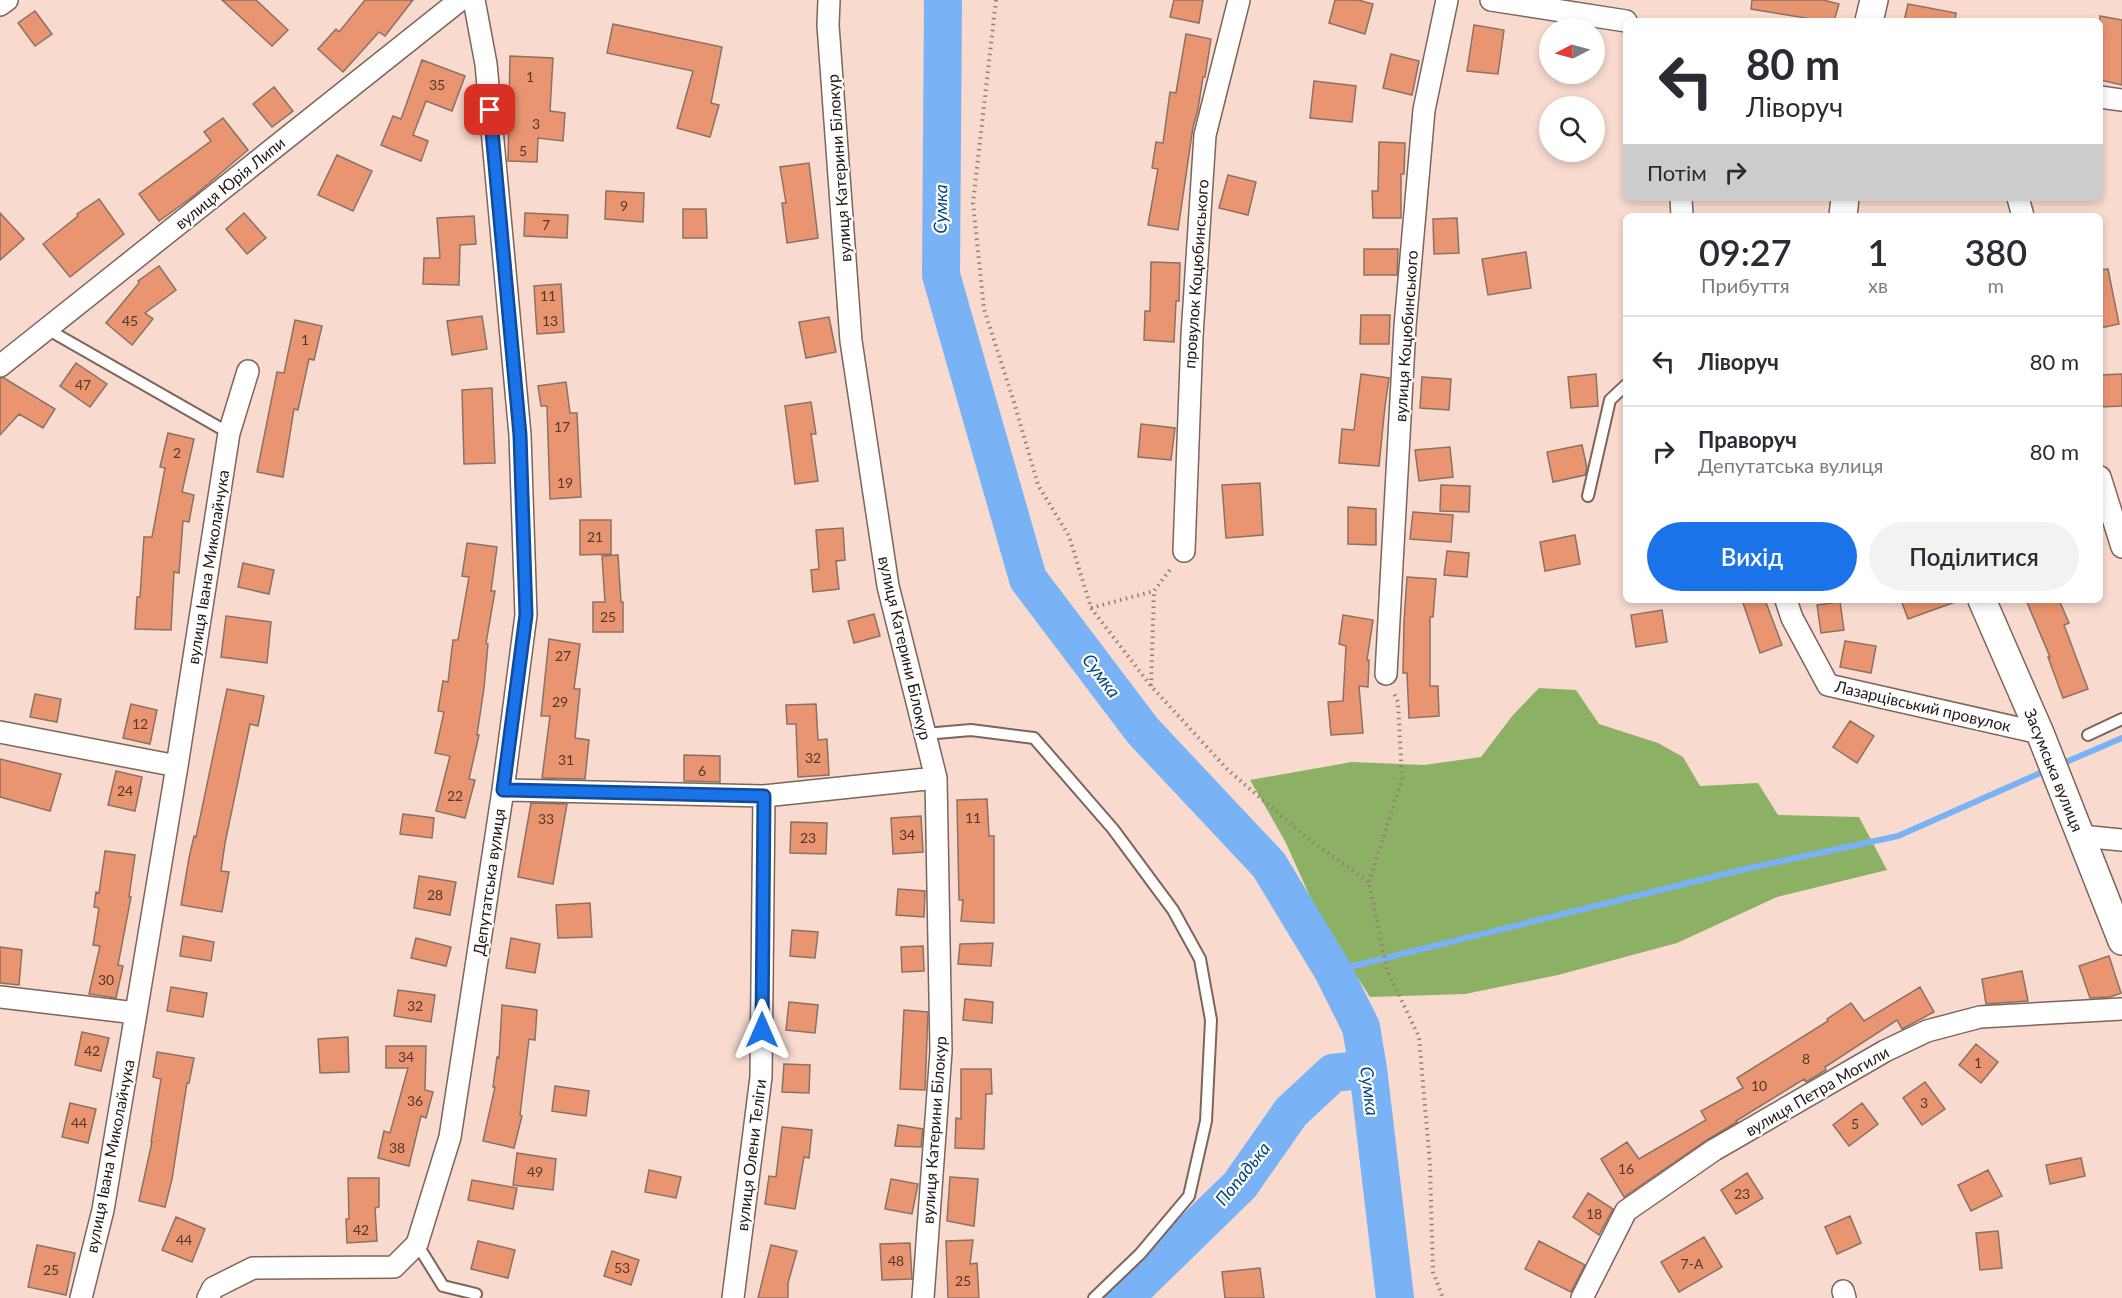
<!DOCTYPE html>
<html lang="uk">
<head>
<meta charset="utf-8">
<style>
  :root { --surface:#fff; --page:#f2f2f3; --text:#2b2b33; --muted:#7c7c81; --line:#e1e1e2; --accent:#1a73e8 }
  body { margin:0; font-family:Lato,sans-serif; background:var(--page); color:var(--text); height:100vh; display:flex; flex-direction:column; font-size:22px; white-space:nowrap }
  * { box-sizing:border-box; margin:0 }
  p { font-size:20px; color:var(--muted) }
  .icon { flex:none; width:33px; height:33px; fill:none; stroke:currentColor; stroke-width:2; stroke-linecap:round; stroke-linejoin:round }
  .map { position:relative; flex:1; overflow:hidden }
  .side { position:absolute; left:1623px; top:213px; width:480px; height:390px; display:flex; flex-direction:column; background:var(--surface); border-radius:9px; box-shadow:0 3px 9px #0003 }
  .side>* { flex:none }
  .banner { position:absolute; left:1623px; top:18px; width:480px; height:183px; border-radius:9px; box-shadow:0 3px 9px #0003; background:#fff; color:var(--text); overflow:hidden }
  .needle { width:39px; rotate:264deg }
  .tools { position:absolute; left:1539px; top:18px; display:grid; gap:12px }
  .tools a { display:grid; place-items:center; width:66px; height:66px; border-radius:50%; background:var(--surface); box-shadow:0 3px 9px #0003; font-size:30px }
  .pin { position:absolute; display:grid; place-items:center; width:51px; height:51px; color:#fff; margin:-26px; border-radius:12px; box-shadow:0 3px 9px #0006 }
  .me { position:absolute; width:66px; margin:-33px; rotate:0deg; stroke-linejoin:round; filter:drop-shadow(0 0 4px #0008) }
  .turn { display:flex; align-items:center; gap:21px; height:126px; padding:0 24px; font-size:27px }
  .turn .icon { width:78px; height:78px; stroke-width:2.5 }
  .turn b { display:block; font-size:42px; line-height:51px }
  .then { display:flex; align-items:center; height:57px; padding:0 24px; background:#0003; gap:12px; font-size:22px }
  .eta { display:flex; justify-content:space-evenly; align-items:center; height:102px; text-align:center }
  .eta b { font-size:36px; font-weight:600; line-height:42px }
  .action { display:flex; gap:12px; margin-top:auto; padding:12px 24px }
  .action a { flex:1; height:69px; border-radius:36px; background:var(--accent); color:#fff; font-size:24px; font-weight:600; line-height:69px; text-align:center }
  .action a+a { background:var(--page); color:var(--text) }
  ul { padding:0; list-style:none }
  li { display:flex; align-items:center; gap:18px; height:90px; padding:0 24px; border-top:2px solid var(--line) }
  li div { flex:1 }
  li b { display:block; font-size:22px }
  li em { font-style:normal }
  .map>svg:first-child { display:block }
</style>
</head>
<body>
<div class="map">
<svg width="2122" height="1298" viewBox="0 0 2122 1298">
  <rect width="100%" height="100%" fill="#f8dace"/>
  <!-- forest -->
  <path fill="#8db164" d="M1539,688L1576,690L1599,724L1658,743L1683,757L1700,786L1758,783L1778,815L1859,817L1887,870L1777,897L1677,943L1558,975L1465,994L1370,997L1321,921L1285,841L1250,780L1352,762L1424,765L1481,757L1513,715Z"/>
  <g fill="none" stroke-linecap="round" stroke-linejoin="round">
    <!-- stream -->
    <path stroke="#79b3f5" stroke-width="6" d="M2059,765L2122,738
      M1333,971L1745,869L1898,836L2047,770"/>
    <!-- river -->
    <path stroke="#79b3f5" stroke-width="38" d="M943,0L941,275L1028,579L1143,731L1269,865L1333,971L1361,1027L1368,1069L1395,1298
      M1124,1298L1240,1185L1291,1112L1333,1073L1368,1069"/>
  </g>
  <!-- building -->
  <path fill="#e99571" stroke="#8b7165" stroke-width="1.5" d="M222,0H256L288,30L272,46Z
    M365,0H413L385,36L379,32L343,72L318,49L336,29L339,32Z
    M1174,0H1203L1199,23L1170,17Z
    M1335,0H1358L1373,4L1365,34L1329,23Z
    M1752,0H1823L1839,4L1834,21H1805L1806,18L1751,9Z
    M1908,4L1956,13L1955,21H1904Z
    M35,11L52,34L35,46L18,23Z
    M2100,16L2122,20V85L2100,80Z
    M613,24L722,47L711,103L719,105L710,137L677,128L693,71L607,53Z
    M1474,25L1504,30L1498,74L1467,71Z
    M1186,34L1211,39L1205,77H1203L1198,109L1193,127L1178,230L1148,225L1158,169L1152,168L1156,142L1163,143L1170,92L1176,93Z
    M1391,54L1419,61L1412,95L1383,88Z
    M510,56L553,58L550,111L565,113L563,141L538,138L537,162L508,161Z
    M422,60L465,76L452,111L426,101L413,135L428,141L421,161L381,145L393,116L401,119Z
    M1314,81L1356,86L1352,122L1310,118Z
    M274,87L293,111L272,127L253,104Z
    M223,118L248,150L195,195L159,221L139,194L211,141L204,132Z
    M1379,142L1405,143L1404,174H1401V218H1373L1372,191H1378Z
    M337,155L372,171L353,211L318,195Z
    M809,163L818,238L787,243L782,203H786L780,167Z
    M1228,175L1256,182L1248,215L1219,208Z
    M606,191L644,193L643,222L605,219Z
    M99,199L124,234L70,277L43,244L78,216L77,214Z
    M683,209H706L707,238H683Z
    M0,213L24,239L0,260Z
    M244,213L266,238L247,254L226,229Z
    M525,213L568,215L567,238L524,236Z
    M474,216L476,244L460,245L459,285L423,284L424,258H440L437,218Z
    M1457,218L1459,253L1434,254L1433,219Z
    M1364,249H1398L1397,275H1364Z
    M1526,252L1531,288L1488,295L1482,259Z
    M1151,262L1180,263L1179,301H1176L1174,342L1144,340L1145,311H1150Z
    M159,266L176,290L145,313L153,319L132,345L106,323L139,283L138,281Z
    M2108,269L2119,324L2100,328V270Z
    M561,284L564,332L537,334L534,286Z
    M1361,315H1390L1389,344H1360Z
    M482,316L487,349L452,355L447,321Z
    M829,317L836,352L806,358L799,322Z
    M295,320L322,326L314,360L309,359L298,410L294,409L283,477L257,472L277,372L284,373Z
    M76,363L107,384L90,407L60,386Z
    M1361,374L1389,378L1385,406L1379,466L1339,463L1342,429L1354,430Z
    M1596,374L1598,406L1571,408L1568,377Z
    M2122,374V406L2100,407V375Z
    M1422,377L1451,379L1449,410L1420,408Z
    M0,378H4L55,409L43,428L19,414L0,435Z
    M566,382L570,413H577L581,497L550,499L547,406H541L538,386Z
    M492,388L495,463L464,464L462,390Z
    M811,402L816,434H811L818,481L795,484L785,406Z
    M1141,424L1175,428L1171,460L1138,457Z
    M168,433L194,439L182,492L194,495L189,522L183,521L179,573L174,572L171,630L135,629L137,597H140L144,537H152L165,468L160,467Z
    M1582,445L1587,468L1585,475L1553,482L1547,452Z
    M1450,447L1453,477L1419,481L1415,450Z
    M1260,483L1263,535L1226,538L1222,485Z
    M1441,485L1470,486L1469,512L1440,511Z
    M1348,507L1376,509V545L1348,544Z
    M1413,512L1453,515L1451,542L1410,539Z
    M580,520H611V554L580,555Z
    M843,528L845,560L836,561L839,589L813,592L811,570L819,569L816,530Z
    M1575,535L1580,564L1545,571L1540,542Z
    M467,543L497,547L491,591H495L486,643L488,644L484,688L477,735H479L469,779L475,780L465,818L436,811L450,756L435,753L444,712L438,711L443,681L448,682L453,640H458L469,577L462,576Z
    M1447,551L1469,553L1467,577L1444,575Z
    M618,555L621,602H623V632H593V602H605L602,556Z
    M243,563L274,570L269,594L238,587Z
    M1407,577L1436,579L1433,617H1430V686H1438L1439,716L1409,718L1407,673H1403L1404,622Z
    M1742,600H1765L1782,645L1760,653Z
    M1901,600H1954L1955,602L1908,619Z
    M2026,600H2059L2069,623L2064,625L2088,689L2063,698L2048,657H2050Z
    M1840,602L1844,630L1821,633L1817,605Z
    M1662,610L1667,642L1636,647L1631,615Z
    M874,614L880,636L854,643L848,621Z
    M1343,615L1373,620L1367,660H1369L1368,687L1359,686L1363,733L1331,735L1328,702L1343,701L1346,646L1339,644Z
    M226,616L271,622L267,663L221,657Z
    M549,639L580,644L574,689H580L575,738L589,740L585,779L542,778L550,716H541Z
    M1845,641L1876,646L1871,673L1840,667Z
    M227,689L264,696L258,726L250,724L225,843L221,871L229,872L222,912L181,905L189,858L194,836L196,837Z
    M35,694L61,699L57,722L30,717Z
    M131,704L157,710L150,744L123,738Z
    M816,704L818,740L827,739L829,775L798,777L796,724H787L786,705Z
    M1850,721L1874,736L1857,763L1833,747Z
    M684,755L720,756V782L684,781Z
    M0,759L61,774L50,811L0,797Z
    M116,771L142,777L135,811L108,805Z
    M987,799L989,836H994V923L961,921L963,900H959L957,800Z
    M531,803L567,804L553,884L518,877Z
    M403,814L434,818L432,838L400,834Z
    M921,816L923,852L893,854L891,818Z
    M791,822L827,823L826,854L790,853Z
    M105,851L135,855L129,897H131L118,965L123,966L116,998L89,994L100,946L93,945L99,908L94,907L96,892L99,893Z
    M419,876L456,882L450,915L414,908Z
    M898,889L925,891L924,917L896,915Z
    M590,903L592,937L558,938L556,905Z
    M792,930L818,932L815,958L790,956Z
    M183,936L214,942L211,961L180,956Z
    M416,938L451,947L446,966L411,958Z
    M511,938L540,944L535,973L506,968Z
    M993,943L991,966L958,964L960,944Z
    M923,946L924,971L902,972L901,947Z
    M0,947L22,950L19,985L0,983Z
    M2109,956L2121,993L2110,997L2090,998L2079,966Z
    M2022,971L2028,1001L1986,1004L1982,979Z
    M171,987L207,993L203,1017L167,1011Z
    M1920,987L1934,1012L1902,1029L1897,1020L1825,1067L1826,1070L1806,1082L1804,1079L1736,1121L1737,1122L1707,1140L1624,1197L1601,1159L1627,1142L1639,1159L1706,1120L1701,1111L1743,1088L1737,1078L1828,1021L1827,1019L1851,1003L1864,1021Z
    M398,990L435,995L431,1022L394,1016Z
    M965,999L993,1002L992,1023L963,1020Z
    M789,1002L818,1005L815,1033L786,1030Z
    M502,1005L537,1010L535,1040L529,1039L520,1115L522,1116L514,1148L483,1141L495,1087H493L497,1057L499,1058Z
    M904,1010L928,1012L925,1090L900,1089Z
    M82,1032L109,1038L101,1071L75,1065Z
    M348,1037L349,1072L320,1073L318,1039Z
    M1976,1044L1998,1062L1981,1083L1959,1065Z
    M386,1046H426L425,1090L433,1092L426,1118L421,1116L409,1166L378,1158L384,1131L390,1133L408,1068H386Z
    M157,1052L194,1058L189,1083H187L172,1179L165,1207L139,1201L152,1142H151L161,1079L153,1077Z
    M784,1064L810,1065L809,1093L782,1092Z
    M961,1069H991L992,1094H986L984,1149L955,1148L956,1118L961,1119Z
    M1925,1082L1945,1109L1922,1125L1903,1098Z
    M555,1086L589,1091L586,1116L552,1111Z
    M70,1103L96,1109L88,1143L62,1137Z
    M1862,1103L1878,1124L1849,1146L1833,1125Z
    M898,1125L923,1129L921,1147L895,1146Z
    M782,1127L812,1130L809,1158L804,1157L795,1209L765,1204L769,1176L776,1177Z
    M517,1153L556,1159L553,1190L513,1185Z
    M2081,1158L2085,1176L2050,1184L2046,1165Z
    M649,1170L681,1177L676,1198L645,1192Z
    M1988,1170L2002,1196L1971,1211L1958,1185Z
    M1747,1173L1763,1198L1736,1214L1721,1190Z
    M950,1177L978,1179L974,1226L947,1221Z
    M348,1178H379V1207L375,1208L377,1241L347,1243L346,1219H349Z
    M891,1179L918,1184L912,1214L885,1209Z
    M472,1180L517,1188L513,1209L468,1200Z
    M1588,1193L1613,1209L1599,1235L1573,1217Z
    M1850,1216L1861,1243L1837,1254L1825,1227Z
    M176,1217L205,1229L192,1262L162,1250Z
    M1998,1231L2002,1268L1980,1270L1976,1233Z
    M1704,1237L1722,1267L1679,1292L1661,1262Z
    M973,1240L970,1264L977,1263L979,1298H948L946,1241Z
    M478,1241L515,1250L508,1278L471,1269Z
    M1539,1241L1585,1265L1571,1292L1525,1269Z
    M910,1243L912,1279L882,1280L880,1244Z
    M37,1245L75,1253L66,1295L28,1287Z
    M771,1245L797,1251L788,1283V1298H758Z
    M612,1251L639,1260L631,1285L604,1276Z
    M1260,1268L1264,1298H1225L1222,1272Z"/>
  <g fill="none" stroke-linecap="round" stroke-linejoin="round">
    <!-- service casing -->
    <g stroke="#7e6459" stroke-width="14">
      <path id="service" d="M47,329L229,433
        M1588,496L1610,400L1626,385
        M925,734L971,730L1034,738L1113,829L1173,910L1200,959L1211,1020L1206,1121L1189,1196L1140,1254L1094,1298
        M2088,735L2122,719
        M417,1244L443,1286L476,1294"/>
    </g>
    <!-- minor casing -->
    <g stroke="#7e6459" stroke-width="24">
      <path id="minor" d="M829,0L828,25L851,341L888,586L936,778L941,1051L923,1298
        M1491,0L1626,21
        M0,5L7,0
        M2100,97L2122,100
        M1681,198L1682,216
        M2018,198L2023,216
        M0,366L460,0
        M2100,477L2122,547
        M1184,551L1192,336L1205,135L1239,0
        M1786,600L1792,618L1828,685L2040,733
        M1386,674L1405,326L1424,110L1447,0
        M0,732L177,766L229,433L248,371
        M503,790L764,796L936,778
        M2081,836L2122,840
        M0,997L136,1013L177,766
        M1843,1291L1845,1298
        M81,1298L103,1210L136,1013
        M208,1298L213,1288L253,1268L394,1267L417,1244L450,1137L503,790L526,615L520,435L486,64L474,0
        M733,1298L761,1077L764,796
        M1582,1298L1626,1211L1714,1150L1885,1051L1927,1031L1980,1017L2122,1009"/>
    </g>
    <!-- tertiary casing -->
    <g stroke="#7e6459" stroke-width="30">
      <path id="tertiary" d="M1869,21L1874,0
        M1843,216L1845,198
        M1982,600L2040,733L2122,941"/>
    </g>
    <!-- path -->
    <path stroke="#937f76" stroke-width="4" stroke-dasharray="1.5 4.5" stroke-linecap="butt" d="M996,0L973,203L984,309L1014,402L1038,485L1069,536L1091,608L1151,686L1228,770L1307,838L1369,882L1387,970L1419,1037L1430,1164L1433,1272L1443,1298
      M1091,608L1154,591L1172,567
      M1151,686L1154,591
      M1369,882L1402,779L1398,702L1393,691"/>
    <!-- service -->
    <use href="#service" stroke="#fff" stroke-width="10"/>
    <!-- minor -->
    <use href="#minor" stroke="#fff" stroke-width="21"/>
    <!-- tertiary -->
    <use href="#tertiary" stroke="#fff" stroke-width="27"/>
  </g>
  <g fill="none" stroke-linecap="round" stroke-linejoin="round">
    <!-- route casing -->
    <g stroke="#114b97" stroke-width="15">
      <path id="route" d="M490,110L520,435L526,615L503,790L764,796L762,1030"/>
    </g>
    <!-- route -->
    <use href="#route" stroke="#1a73e8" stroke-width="10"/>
  </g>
  <g text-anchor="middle" stroke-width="4.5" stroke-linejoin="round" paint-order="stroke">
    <!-- number labels -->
    <g font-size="14" fill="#54382c">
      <text x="530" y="82">1</text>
      <text x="437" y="90">35</text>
      <text x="536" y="129">3</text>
      <text x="523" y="156">5</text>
      <text x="624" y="211">9</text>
      <text x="546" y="230">7</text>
      <text x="548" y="301">11</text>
      <text x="130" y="326">45</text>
      <text x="550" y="326">13</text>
      <text x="305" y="345">1</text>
      <text x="83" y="390">47</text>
      <text x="562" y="432">17</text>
      <text x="177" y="458">2</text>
      <text x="565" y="488">19</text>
      <text x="595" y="542">21</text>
      <text x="608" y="622">25</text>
      <text x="563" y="661">27</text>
      <text x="560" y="707">29</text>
      <text x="140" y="729">12</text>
      <text x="813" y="763">32</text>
      <text x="566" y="765">31</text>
      <text x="702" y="776">6</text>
      <text x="125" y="796">24</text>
      <text x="455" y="801">22</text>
      <text x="973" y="823">11</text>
      <text x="546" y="824">33</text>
      <text x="907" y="840">34</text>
      <text x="808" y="843">23</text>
      <text x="435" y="900">28</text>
      <text x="106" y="985">30</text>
      <text x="415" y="1011">32</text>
      <text x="92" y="1056">42</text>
      <text x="406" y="1062">34</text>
      <text x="1806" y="1064">8</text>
      <text x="1978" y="1068">1</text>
      <text x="1759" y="1091">10</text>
      <text x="415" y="1106">36</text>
      <text x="1924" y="1108">3</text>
      <text x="79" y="1128">44</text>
      <text x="1855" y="1129">5</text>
      <text x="397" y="1153">38</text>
      <text x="1626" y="1174">16</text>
      <text x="535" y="1177">49</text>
      <text x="1742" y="1199">23</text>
      <text x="1594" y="1219">18</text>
      <text x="361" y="1235">42</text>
      <text x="184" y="1245">44</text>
      <text x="896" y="1266">48</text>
      <text x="1692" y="1269">7-А</text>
      <text x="622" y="1273">53</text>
      <text x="51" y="1275">25</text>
      <text x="963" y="1286">25</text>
    </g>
    <!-- street labels -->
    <g font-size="16" fill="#231915" stroke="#fff">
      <text transform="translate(839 168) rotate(-94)" y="6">вулиця Катерини Білокур</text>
      <text transform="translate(230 183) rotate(-39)" y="6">вулиця Юрія Липи</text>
      <text transform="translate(1196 274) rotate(-86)" y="6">провулок Коцюбинського</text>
      <text transform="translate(1406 336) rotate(-86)" y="6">вулиця Коцюбинського</text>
      <text transform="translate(208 567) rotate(-81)" y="6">вулиця Івана Миколайчука</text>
      <text transform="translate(905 648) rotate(77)" y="6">вулиця Катерини Білокур</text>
      <text transform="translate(1923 706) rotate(13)" y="6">Лазарцівський провулок</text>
      <text transform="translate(2054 770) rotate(68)" y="6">Засумська вулиця</text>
      <text transform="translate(489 882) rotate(-82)" y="6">Депутатська вулиця</text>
      <text transform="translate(1817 1091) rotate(-30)" y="6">вулиця Петра Могили</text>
      <text transform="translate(934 1130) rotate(-86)" y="6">вулиця Катерини Білокур</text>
      <text transform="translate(751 1155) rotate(-83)" y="6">вулиця Олени Теліги</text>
      <text transform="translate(110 1156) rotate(-79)" y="6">вулиця Івана Миколайчука</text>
    </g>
    <!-- water labels -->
    <g font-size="18" font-style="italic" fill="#064781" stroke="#fff">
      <text transform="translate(941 209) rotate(-89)" y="6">Сумка</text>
      <text transform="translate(1101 676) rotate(53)" y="6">Сумка</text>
      <text transform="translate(1369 1091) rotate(83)" y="6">Сумка</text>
      <text transform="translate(1243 1174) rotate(-51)" y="6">Попадька</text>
    </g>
  </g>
</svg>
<div class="tools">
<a><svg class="needle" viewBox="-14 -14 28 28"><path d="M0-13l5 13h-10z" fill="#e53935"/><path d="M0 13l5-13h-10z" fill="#7c7c81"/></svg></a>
<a><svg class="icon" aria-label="search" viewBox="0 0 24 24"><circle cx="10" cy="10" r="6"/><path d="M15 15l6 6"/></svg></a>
</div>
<div class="pin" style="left:490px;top:110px;background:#d93025"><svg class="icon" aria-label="arrive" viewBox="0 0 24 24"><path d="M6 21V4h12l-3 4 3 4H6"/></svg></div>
<svg class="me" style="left:762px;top:1030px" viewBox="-20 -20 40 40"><path d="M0-17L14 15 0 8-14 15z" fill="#1a73e8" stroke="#fff" stroke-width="4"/></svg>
<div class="banner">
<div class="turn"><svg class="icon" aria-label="left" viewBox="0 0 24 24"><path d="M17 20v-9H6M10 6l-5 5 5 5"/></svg><div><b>80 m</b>Ліворуч</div></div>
<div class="then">Потім<svg class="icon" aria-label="right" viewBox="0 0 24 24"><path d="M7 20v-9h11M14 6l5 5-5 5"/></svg></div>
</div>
<section class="side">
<div class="eta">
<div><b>09:27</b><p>Прибуття</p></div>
<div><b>1</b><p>хв</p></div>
<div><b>380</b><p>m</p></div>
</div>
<ul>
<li><svg class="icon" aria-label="left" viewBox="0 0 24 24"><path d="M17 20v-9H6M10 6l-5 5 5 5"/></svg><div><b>Ліворуч</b></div><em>80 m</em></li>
<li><svg class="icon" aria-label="right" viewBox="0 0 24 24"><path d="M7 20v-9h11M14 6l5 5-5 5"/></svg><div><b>Праворуч</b><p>Депутатська вулиця</p></div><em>80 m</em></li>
</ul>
<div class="action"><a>Вихід</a><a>Поділитися</a></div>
</section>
</div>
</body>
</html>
